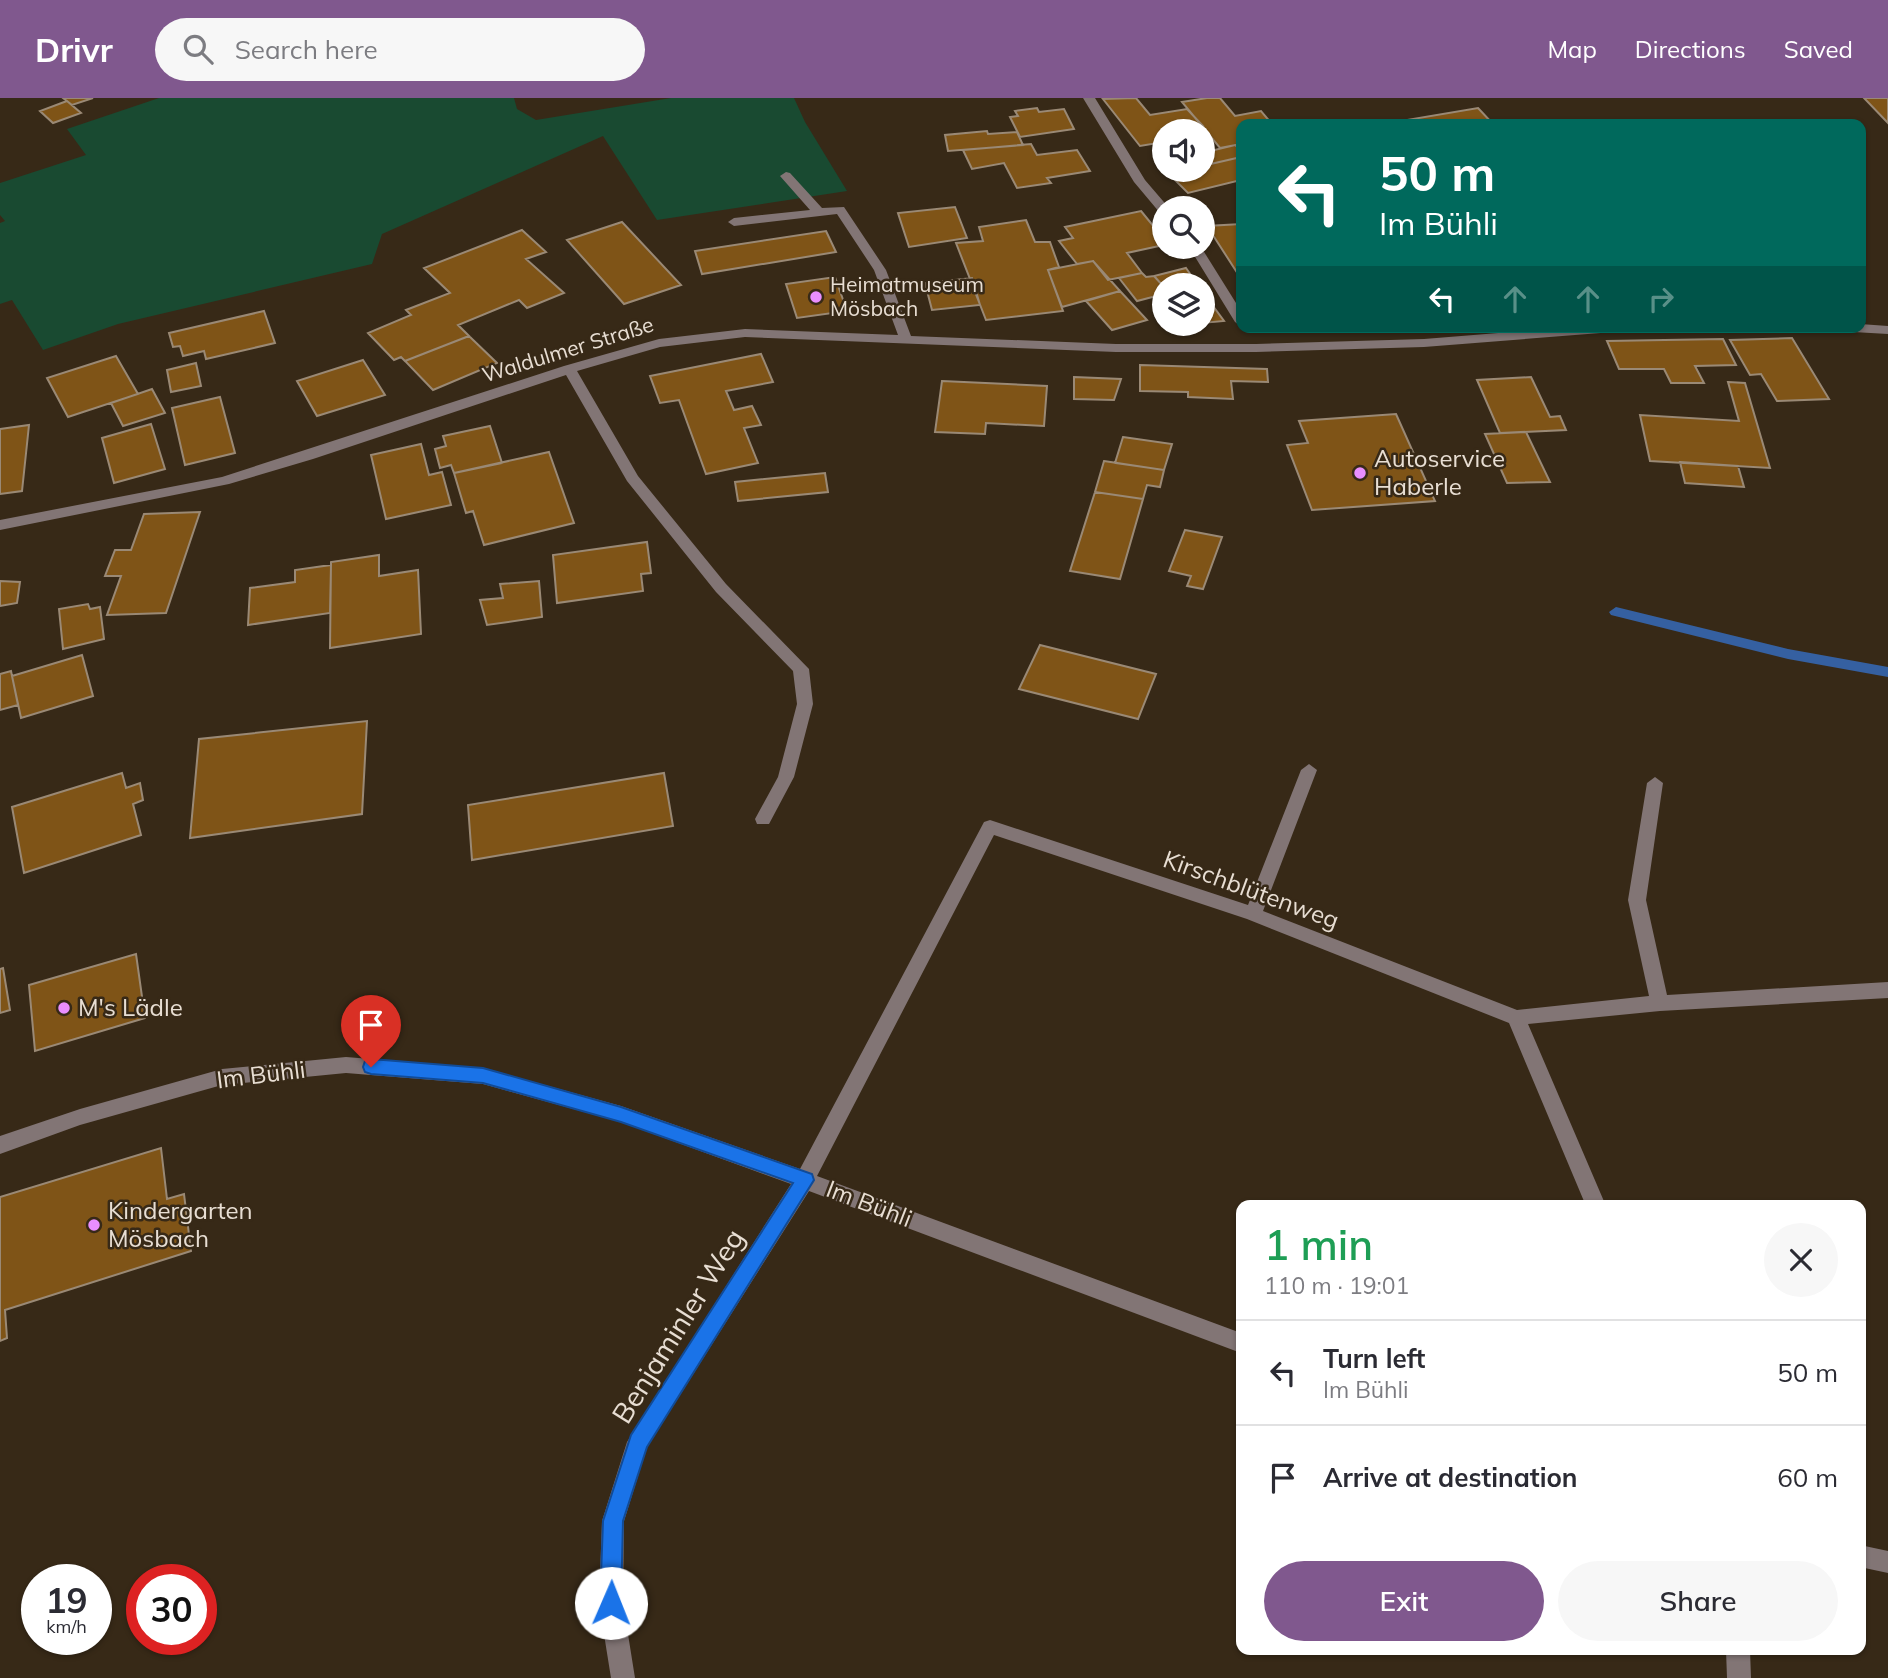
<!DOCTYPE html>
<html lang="en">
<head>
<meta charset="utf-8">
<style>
  :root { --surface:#fff; --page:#f7f7f7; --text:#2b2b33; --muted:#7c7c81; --line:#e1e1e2; --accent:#80588e }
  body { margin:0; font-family:Mulish,sans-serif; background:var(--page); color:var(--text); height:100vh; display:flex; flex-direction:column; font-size:26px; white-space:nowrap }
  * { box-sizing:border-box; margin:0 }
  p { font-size:23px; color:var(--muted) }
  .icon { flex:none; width:38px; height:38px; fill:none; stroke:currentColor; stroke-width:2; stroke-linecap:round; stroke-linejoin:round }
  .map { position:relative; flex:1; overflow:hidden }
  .sheet { position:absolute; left:1236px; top:1102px; width:630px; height:455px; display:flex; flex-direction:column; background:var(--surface); border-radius:14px; box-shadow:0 2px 5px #0004 }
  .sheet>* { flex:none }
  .guide { position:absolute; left:1236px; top:21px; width:630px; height:214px; border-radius:14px; box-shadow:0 2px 5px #0004; background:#00695c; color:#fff; overflow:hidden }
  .controls { position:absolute; left:1152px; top:21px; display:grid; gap:14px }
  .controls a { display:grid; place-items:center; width:63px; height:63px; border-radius:50%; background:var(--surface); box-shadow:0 2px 5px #0004; font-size:35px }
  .speed { position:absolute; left:21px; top:1466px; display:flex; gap:14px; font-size:35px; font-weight:700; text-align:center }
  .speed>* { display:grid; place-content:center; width:91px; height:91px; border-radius:50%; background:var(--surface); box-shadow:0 2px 5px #0004; line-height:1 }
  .speed small { font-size:18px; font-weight:400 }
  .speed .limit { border:10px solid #d22; background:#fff; color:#111 }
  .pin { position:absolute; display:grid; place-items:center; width:60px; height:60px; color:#fff; margin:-72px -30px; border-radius:50% 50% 50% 0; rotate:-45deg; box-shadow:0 0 7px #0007 }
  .pin .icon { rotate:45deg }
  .me { position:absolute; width:77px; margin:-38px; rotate:1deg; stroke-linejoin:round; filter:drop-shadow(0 0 5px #0008) }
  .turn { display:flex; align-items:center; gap:24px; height:147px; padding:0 28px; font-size:32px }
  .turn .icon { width:91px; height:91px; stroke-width:2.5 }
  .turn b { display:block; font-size:49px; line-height:60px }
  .lanes { display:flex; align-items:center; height:66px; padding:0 28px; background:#0003; justify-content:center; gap:35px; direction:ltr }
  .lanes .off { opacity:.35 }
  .round { display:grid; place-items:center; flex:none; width:74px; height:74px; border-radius:37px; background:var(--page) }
  .headline { display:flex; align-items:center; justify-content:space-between; height:119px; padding:0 28px }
  h1 { font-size:42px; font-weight:600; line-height:52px; color:#1e9e55 }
  .button { display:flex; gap:14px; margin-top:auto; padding:14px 28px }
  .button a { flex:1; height:80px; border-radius:42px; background:var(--accent); color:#fff; font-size:28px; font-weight:600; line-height:80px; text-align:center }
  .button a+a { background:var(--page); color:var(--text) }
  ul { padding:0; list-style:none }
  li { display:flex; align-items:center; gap:21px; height:105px; padding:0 28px; border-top:2px solid var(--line) }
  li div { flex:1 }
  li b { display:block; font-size:26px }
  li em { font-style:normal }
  header { display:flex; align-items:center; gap:42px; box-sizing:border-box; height:98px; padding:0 35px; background:var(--accent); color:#fff }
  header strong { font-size:33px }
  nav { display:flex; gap:38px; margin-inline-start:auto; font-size:24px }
  .search { width:490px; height:63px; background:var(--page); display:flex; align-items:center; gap:18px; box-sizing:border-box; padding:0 24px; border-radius:38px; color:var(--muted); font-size:26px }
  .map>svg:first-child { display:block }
</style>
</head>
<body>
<header>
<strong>Drivr</strong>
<div class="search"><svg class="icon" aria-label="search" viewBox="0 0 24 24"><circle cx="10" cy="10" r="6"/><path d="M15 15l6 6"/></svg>Search here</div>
<nav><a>Map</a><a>Directions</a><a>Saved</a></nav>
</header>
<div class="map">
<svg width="1888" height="1580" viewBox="0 0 1888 1580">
  <rect width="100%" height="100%" fill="#372917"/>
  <!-- green -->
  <path fill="#194a31" d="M159,0H514L517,11L536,22L671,0H794L805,24L847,93L657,122L603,38L382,136L372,166L118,226L43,252L12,202L0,206V125L5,123L0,117V85L86,57L67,31Z"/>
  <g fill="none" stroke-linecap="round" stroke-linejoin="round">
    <!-- stream -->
    <path fill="#3560a1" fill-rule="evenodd" d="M1616,509L1788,551L1888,569V579L1788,561L1611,517L1609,514Z"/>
  </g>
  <!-- building -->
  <path fill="#7f5417" stroke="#9a8975" stroke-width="2" d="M63,0H93L72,7Z
    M1136,0L1150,17L1187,11L1203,28L1181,33H1164V44L1140,48L1103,1Z
    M1207,0H1220L1235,18L1261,13L1272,26H1241V46L1220,50L1182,4Z
    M1864,0H1888V25Z
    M67,3L81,15L53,25L40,13Z
    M1037,10L1039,14L1064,11L1074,31L1020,39L1010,19L1018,18L1015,13Z
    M1478,10L1493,26H1398L1395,24Z
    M987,33L988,36L1017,34L1023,47L948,53L945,37Z
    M1031,46L1037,57L1077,52L1090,73L1047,80L1051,85L1017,90L1004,65L972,71L963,52Z
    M1235,47L1241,52V59L1202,68V55Z
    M1241,59V82L1188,95L1169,76L1202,72V68Z
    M955,109L967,140L909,149L898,115Z
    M1141,113L1164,141V147L1127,155L1142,175L1108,182L1093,163L1077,166L1059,143L1073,140L1065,129Z
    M1026,122L1035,144H1050L1059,169L1048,172L1063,213L986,222L956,145L983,143L979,129Z
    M622,124L681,187L624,206L567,142Z
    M1241,126V176H1238L1207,128Z
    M522,132L546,154L526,161L564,195L527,210L519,202L458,227L469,238L405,263L401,259L394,262L368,235L411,217L406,212L450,195L424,170Z
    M826,133L836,154L702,176L695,153Z
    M1093,163L1120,193L1062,209L1048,172Z
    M1186,170L1198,187L1164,189L1154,178Z
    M1142,175L1146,179L1154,178L1164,189V196L1137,203L1119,180Z
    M835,179L847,213L797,220L786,186Z
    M972,180L980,207L932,212L925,185Z
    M1120,193L1147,222L1112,232L1086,203Z
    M1202,193L1224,223L1202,225Z
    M264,213L275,245L206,261L204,253L183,258L180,248L173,249L169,235Z
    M469,238L497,265L433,292L405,263Z
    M1792,240L1829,301L1777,303L1761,276L1750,277L1730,242Z
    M1723,241L1736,267L1695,268L1704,285H1671L1664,271H1619L1607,243Z
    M761,256L773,284L726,293L734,312L752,308L761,327L744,330L758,365L706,376L679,302L660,305L650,278Z
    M116,258L138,296L68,319L47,280Z
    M363,262L385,297L317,318L297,283Z
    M196,265L201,288L171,294L167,272Z
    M1140,267L1267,271L1268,284L1231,283L1233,301L1188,299V294L1140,293Z
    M1074,279L1121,281L1114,302L1074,301Z
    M1531,279L1550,319L1560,318L1566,332L1500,335L1477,282Z
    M942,283L1047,288L1044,328L986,325L985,336L935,334Z
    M1728,284L1745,285L1770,370L1650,363L1640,317L1739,323Z
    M152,291L165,315L123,328L111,305Z
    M220,299L235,355L185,367L172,310Z
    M1396,316L1435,403L1312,412L1287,347L1308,345L1299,323Z
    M151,326L165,371L114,385L102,340Z
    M29,327L22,393L0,396V331Z
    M490,328L502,365L454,375L451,367L440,370L435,351L446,348L443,338Z
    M1526,334L1550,384L1507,385L1485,336Z
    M1123,339L1172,346L1164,372L1115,365Z
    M421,346L429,377L442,374L451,407L386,421L371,357Z
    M549,354L574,425L484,447L473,413L466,415L454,375Z
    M1104,363L1164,372L1160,389L1147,387L1143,401L1095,394Z
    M1680,364L1738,368L1744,389L1685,385Z
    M825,375L828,394L738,403L735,384Z
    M1095,394L1143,401L1120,481L1070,473Z
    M200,414L166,515L107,517L121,478H105L115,452H131L144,416Z
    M1185,432L1222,439L1203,491L1187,488L1191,478L1169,473Z
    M647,444L651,475L641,476L643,493L557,505L553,457Z
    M379,457V478L418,472L421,536L330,550L331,464Z
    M331,467L330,515L248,527L250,490L295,484V472Z
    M0,483L20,484L17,505L0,508Z
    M539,483L542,519L487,527L480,502L503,500L500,486Z
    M88,506L90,511L100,509L104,541L63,551L59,511Z
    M1040,547L1156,576L1138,621L1019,591Z
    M82,557L93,598L21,620L12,578Z
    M11,573L18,607L0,612V576Z
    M367,623L362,716L190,740L199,641Z
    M122,675L126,690L140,685L143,702L133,706L141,737L24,775L12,709Z
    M664,675L673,728L472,762L468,707Z
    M136,856L145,920L35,953L29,887Z
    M3,870L10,912L0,915V871Z
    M161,1050L167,1101L184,1096L191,1153L5,1212L7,1240L0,1243V1099Z"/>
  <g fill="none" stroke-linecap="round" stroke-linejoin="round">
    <!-- minor -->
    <path fill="#827575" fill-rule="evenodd" d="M1083,0H1095L1145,82L1169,110H1164V116L1160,115L1134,84Z
      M786,74L790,75L822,110L844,109L886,172L911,238L1116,246H1256L1424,241L1573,229H1632L1626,233L1424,249L1256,254H1116L745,239L660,249L577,273L638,378L726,486L809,571L813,606L794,679L769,726H757L755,721L778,679L797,606L793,573L716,494L627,383L566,277L313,361L229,386L0,432V422L222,379L564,268L659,241L745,231L898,237L874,172L837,116L734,128L728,124L734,120L810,112L780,78Z
      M1189,149H1201L1241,213V228L1235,224Z
      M1860,226L1888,228V236L1836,233L1830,229H1860Z
      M1309,666L1317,672L1263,813L1517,912L1649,898L1628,802L1647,685L1655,679L1663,685L1646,802L1667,897L1888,884V900L1660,913L1528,926L1606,1108H1586L1509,925L1247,821L994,737L817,1078L1241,1235V1255L809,1093L647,1349L624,1423L623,1505L635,1580H611L599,1505L602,1423L627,1344L791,1086L621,1024L483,986L346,975L222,987L80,1027L0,1056V1038L80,1011L222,971L346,959L483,970L621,1008L800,1071L984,724L990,722L1248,807L1301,672Z
      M1860,1447L1888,1453V1475L1860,1469Z
      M1726,1552H1750L1751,1580H1727Z"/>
  </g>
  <!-- route -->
  <path fill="#1a73e8" stroke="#114b97" stroke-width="2" d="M371,961L483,970L621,1009L812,1076L814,1082L647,1349L623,1423L621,1505L618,1512L611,1516L603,1512L600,1505L603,1423L631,1337L793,1085L621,1024L483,985L371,976L365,974L363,969L365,963Z"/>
  <!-- markers -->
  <g fill="#e98efe" stroke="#372917" stroke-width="2.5">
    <circle cx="816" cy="199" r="7"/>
    <circle cx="1360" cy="375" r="7"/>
    <circle cx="64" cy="910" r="7"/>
    <circle cx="94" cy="1127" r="7"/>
  </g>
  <g text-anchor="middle" stroke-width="5" stroke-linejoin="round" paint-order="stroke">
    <!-- far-poi labels -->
    <g font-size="21" fill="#e8ded3" stroke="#372917" text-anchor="start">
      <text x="830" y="194">Heimatmuseum<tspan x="830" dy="24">Mösbach</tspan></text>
    </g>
    <!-- far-street labels -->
    <g font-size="21" fill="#e8ded3" stroke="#372917">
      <text transform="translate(568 252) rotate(-17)" y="7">Waldulmer Straße</text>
    </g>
    <!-- poi labels -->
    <g font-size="24" fill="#e8ded3" stroke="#372917" text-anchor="start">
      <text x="1374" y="369">Autoservice<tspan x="1374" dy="28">Haberle</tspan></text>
      <text x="78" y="918">M's Lädle</text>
      <text x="108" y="1121">Kindergarten<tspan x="108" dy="28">Mösbach</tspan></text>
    </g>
    <!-- street labels -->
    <g font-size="24" fill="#e8ded3" stroke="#372917">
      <text transform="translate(1251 792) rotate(20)" y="8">Kirschblütenweg</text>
      <text transform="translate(261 977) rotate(-7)" y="8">Im Bühli</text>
      <text transform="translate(869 1106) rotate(21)" y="8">Im Bühli</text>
    </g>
    <!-- near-street labels -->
    <g font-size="28" fill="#e8ded3" stroke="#372917">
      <text transform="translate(678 1228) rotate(-58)" y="10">Benjaminler Weg</text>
    </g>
  </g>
</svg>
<div class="controls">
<a><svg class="icon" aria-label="sound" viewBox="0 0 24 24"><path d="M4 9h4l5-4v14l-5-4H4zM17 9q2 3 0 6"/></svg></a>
<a><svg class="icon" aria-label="search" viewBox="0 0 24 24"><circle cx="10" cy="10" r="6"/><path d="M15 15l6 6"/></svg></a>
<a><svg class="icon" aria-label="layers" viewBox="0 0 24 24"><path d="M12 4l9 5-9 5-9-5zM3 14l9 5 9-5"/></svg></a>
</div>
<div class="speed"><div>19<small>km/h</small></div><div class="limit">30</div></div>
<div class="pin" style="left:371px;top:969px;background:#d93025"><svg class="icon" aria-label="arrive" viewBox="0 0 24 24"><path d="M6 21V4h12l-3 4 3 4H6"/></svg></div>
<svg class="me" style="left:611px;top:1505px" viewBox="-20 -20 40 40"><circle r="19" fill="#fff"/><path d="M0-13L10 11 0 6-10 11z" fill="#1a73e8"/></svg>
<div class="guide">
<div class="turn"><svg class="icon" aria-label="left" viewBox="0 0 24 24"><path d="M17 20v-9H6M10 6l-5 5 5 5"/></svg><div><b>50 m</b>Im Bühli</div></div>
<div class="lanes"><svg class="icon" aria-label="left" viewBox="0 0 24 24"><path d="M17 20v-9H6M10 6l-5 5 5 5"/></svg><svg class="icon off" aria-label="ahead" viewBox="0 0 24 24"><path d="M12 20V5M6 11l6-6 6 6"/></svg><svg class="icon off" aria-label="ahead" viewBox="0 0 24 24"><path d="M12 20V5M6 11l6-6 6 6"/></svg><svg class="icon off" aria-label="right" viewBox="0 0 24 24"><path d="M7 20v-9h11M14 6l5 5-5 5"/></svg></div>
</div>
<section class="sheet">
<div class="headline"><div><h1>1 min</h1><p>110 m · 19:01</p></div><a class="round"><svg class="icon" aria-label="close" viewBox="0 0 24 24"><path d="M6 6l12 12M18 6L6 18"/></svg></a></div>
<ul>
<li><svg class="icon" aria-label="left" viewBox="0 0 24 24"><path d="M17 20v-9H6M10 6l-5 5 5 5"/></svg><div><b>Turn left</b><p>Im Bühli</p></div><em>50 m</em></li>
<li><svg class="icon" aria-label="arrive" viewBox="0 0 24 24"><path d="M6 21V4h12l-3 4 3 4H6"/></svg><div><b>Arrive at destination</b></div><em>60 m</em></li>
</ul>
<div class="button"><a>Exit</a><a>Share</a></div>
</section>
</div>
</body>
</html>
